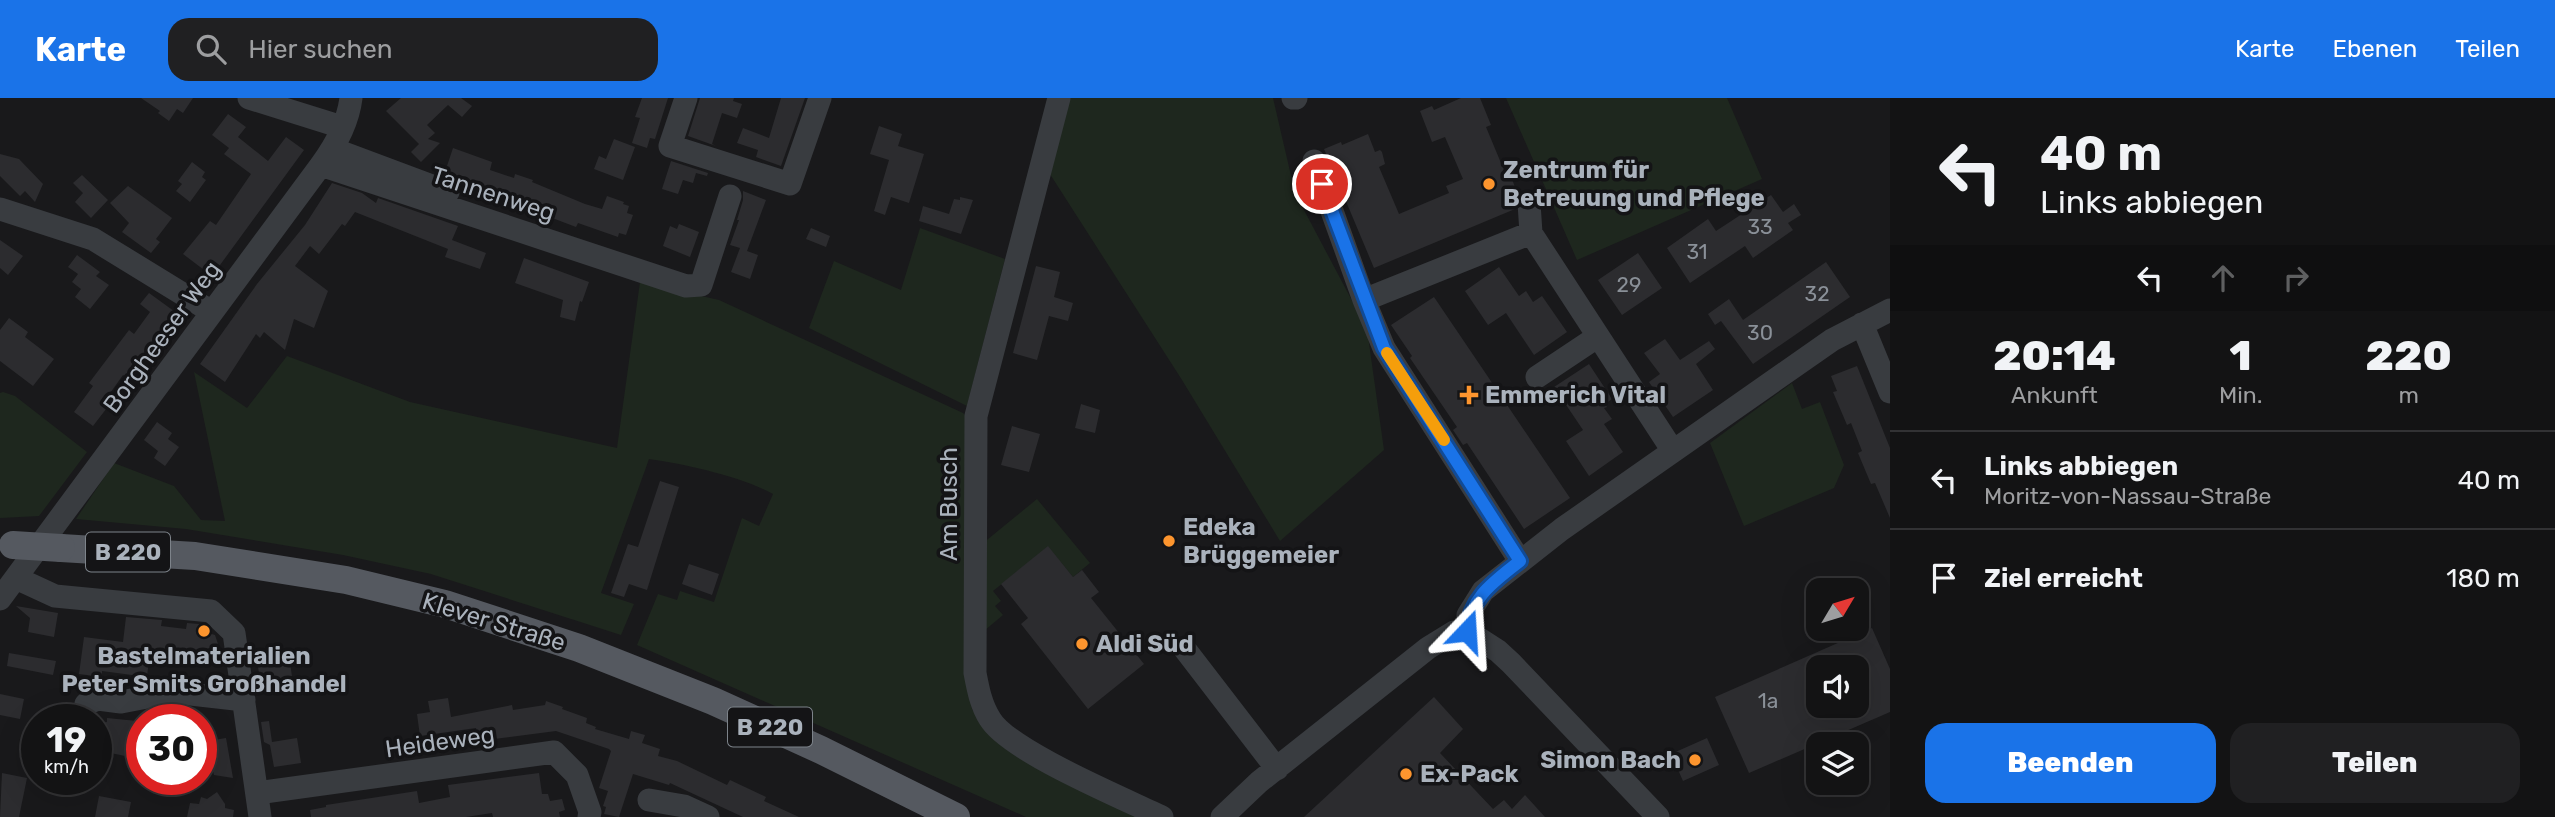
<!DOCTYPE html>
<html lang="de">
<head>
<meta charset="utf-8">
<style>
  :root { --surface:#131314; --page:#202022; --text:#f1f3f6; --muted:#9d9ea0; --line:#323234; --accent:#1a73e8 }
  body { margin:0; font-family:Rubik,sans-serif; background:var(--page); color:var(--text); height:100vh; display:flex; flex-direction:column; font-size:26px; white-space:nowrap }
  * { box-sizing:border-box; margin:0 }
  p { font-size:23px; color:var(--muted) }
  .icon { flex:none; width:38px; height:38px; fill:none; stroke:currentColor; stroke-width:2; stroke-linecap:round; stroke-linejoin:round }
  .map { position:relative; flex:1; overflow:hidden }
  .side { display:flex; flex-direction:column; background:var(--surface); width:665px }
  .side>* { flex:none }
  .banner { background:#131314; color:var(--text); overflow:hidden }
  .needle { width:46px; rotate:52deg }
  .buttons { position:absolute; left:1806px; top:480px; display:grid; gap:14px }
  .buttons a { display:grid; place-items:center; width:63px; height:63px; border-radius:14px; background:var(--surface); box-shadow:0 7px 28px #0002,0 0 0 2px var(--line); font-size:35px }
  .speed { position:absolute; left:21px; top:606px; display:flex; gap:14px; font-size:35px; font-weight:700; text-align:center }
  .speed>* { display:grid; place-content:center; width:91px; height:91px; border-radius:50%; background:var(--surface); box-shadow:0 7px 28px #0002,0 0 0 2px var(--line); line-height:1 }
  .speed small { font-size:18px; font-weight:400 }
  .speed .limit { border:10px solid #d22; background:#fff; color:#111 }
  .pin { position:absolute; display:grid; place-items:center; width:60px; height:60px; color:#fff; margin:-30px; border:4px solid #fff; border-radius:50%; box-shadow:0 2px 7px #0007 }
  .me { position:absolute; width:77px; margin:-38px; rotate:20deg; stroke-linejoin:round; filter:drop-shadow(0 0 5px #0008) }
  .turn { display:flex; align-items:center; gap:24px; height:147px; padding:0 35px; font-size:32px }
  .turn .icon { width:91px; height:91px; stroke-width:2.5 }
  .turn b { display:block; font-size:49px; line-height:60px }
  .lanes { display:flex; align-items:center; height:66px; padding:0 35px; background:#0003; justify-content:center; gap:35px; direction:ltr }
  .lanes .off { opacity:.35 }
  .eta { display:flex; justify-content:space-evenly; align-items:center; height:119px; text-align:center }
  .eta b { font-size:42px; font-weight:800; line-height:49px }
  .primary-button { display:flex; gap:14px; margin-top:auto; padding:14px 35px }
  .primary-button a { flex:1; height:80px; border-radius:21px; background:var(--accent); color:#fff; font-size:28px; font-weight:800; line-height:80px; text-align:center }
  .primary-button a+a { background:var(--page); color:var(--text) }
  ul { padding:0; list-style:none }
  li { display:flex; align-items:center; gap:21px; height:98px; padding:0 35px; border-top:2px solid var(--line) }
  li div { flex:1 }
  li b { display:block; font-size:26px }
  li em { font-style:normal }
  header { display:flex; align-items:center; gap:42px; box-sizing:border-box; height:98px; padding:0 35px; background:var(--accent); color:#fff }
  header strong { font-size:33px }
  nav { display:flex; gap:38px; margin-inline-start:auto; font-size:24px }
  .search { width:490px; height:63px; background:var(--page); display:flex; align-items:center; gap:18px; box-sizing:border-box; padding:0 24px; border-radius:21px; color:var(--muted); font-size:26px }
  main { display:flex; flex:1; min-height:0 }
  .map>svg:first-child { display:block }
</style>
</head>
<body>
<header>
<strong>Karte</strong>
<div class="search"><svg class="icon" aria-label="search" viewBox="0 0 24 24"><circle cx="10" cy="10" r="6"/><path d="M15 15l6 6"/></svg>Hier suchen</div>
<nav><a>Karte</a><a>Ebenen</a><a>Teilen</a></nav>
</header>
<main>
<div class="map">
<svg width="1890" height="719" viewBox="0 0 1890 719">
  <rect width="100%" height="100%" fill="#19191b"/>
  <!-- green -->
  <path fill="#1e271e" d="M1070,0H1273L1295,95L1367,231L1384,352L1280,443L1182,282L1048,73Z
    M1506,0H1727L1762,81L1577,162Z
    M920,130L1005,161L967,308L809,230L834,163L901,192Z
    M640,184L719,202L963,315L967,319V567L972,611L989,636L1140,719H1026L637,547L658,496L677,502L680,493L714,504L742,420L759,428L773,396C743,379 685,366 649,361L601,495L634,506L621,537L431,476L343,457L186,431L76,421L114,365L174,388L201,422L225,423L194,274L247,310L287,258L410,304L617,350Z
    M1792,285L1802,311L1820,304L1844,367L1834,390L1744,428L1710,345Z
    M3,294L15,298L87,354L39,418L0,420V295Z
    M1037,401L1090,465L1073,479L1048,449L993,493L1001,503L995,508L1003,517L984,533L982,446Z"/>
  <!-- building -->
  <path fill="#2c2c2f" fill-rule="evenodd" d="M141,0H193L183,15L177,11L169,23L158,15L160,13Z
    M401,0H461L472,8L462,19L448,7L427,27L435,35L428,41L440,45L421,64L411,54L419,46L386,13Z
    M642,0H668L655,41L650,40L647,50L632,45L640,20L635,19Z
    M700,0H734L733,3L742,6L737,20L722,15L712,46L716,48L688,38Z
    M781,0H805L781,68L756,59L758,52L737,45L743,30L769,40Z
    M1461,0H1480L1491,27L1486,29L1506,77L1510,76L1518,97L1515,111L1374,170L1324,51L1341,44L1342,47L1368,36L1375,54L1380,52L1382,54L1385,66L1379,69L1399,116L1449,95L1446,88L1463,81L1445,39L1432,44L1420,13L1432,8L1434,12Z
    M228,16L246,29L238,39L268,63L286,39L304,52L212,178L183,156L210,123L216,127L251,76L224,56L229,50L212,37Z
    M879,28L902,36L898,48L924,56L909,105L891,99L885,117L874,113L889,62L870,56Z
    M614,41L635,49L623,82L594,71L599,58L606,61Z
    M453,50L492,64L490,72L514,80L515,76L533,82L532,84L585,106L602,111L607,98L624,104L623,106L629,108L627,115L633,117L626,137L619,135L618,139L578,125L576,129L547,118L548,116L492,97L493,94L451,80L444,77Z
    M0,56L19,61L43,86L35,104L25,93L20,98L0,78Z
    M671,63L708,75L707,78L696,75L693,85L683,82L678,96L662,91Z
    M192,64L205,74L202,79L206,82L190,104L176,93L182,86L178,83Z
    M82,77L108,102L91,120L75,104L83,95L73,85Z
    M332,85L362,95L376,105L378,100L458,128L452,142L486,155L480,171L445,159L448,151L355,114L345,128L342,126L319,156L310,148L295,168L328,193L314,230L294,221L285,252L264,234L260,240L256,236L225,284L200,266L257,186L305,127Z
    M128,88L172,120L156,141L160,144L151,155L122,134L129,125L110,105Z
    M743,93L766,102L747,153L758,157L750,181L731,174L740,150L730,147L739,122H737L743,102Z
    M1771,97L1783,114L1794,106L1801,117L1788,125L1793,132L1753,160L1745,148L1690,185L1667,150L1708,121L1716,133Z
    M960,99L973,102L961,136L919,123L923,108L949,116L954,101L960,102Z
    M679,126L699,134L690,159L663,148L670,128L677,131Z
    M811,130L830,138L826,149L806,141Z
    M0,142L23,158L8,177L0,170Z
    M1638,155L1662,190L1622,217L1598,182Z
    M77,157L100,174L96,178L109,187L90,211L75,199L81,191L72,184L78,176L68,169Z
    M524,160L589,184L582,204L580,203L575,223L560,219L563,202L515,185Z
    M1826,164L1850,199L1753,266L1721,223L1715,227L1708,216L1729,201L1743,222Z
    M1036,168L1060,174L1054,199L1073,205L1068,223L1049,218L1037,262L1013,255Z
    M1499,169L1519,198L1526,193L1533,204L1542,198L1567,234L1534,257L1506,215L1488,227L1465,193Z
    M149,195L178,216L129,281L123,277L108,298L113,302L93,328L74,314L93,288L89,285L129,232L134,236L150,214L140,206Z
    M1434,199L1570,400L1524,431L1467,345L1463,347L1453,332L1457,329L1410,260L1412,258L1391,227Z
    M9,220L28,234L25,239L54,261L33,288L0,263V232Z
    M1665,241L1680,262L1709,243L1715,251L1696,266L1713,292L1673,319L1649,284L1660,276L1644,255Z
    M1589,266L1612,301L1605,306L1607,309L1604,310L1612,321L1604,326L1623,354L1589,378L1566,343L1583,332L1554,289Z
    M1857,268L1890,350V420L1875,385L1871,386L1858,355L1862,353L1851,325L1847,327L1833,294L1837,293L1831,278Z
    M1081,306L1100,312L1095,335L1075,330Z
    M157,324L172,335L168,341L179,349L165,368L154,360L158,353L144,342Z
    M1012,328L1040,336L1029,374L1001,367Z
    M660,383L679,389L647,492L629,486L624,499L611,495L628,446L638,449Z
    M1048,448L1073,479L1082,472L1099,494L1091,500L1144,566L1088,611L1021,526L1028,520L1001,486Z
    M689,466L719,476L712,497L682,486Z
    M16,508L58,515L54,539L28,534L30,520Z
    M126,519L162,522L161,528L186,531L187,525L199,526L198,532L215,537L224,564L177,559L176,563L149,561L147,579L102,573V579L79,576L84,539L123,544Z
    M1872,530L1890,571V614L1749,675L1715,599ZM1818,569H1857V607H1818Z
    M276,551L278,565L290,564L294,593L279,596L278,588L261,590L256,554Z
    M9,555L56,563L53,577L7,568Z
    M0,596L24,601L20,621L0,617Z
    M1434,599L1463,631L1440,655L1493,711L1504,702L1512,711L1525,697L1545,719H1304Z
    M448,600L451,619L512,607L513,612L545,607L546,603L563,609L562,611L587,620L586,625L596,629L595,631L629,641L631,633L645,637L642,645L660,651L658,658L677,663L727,687L730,682L766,699L764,703L799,719H743L670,685L669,687L633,676L619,719L604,716L606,709L603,708L608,693L599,690L611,653L609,651L556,633L478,643L476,630L420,638L417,616L430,614L428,603Z
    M107,620L137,623L130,659L96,652V631L99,625L107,624Z
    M269,623L272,644L297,640L301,665L274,669L270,647L264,644L261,624Z
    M201,634L213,636L214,642L226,640L233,680L214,677L213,673L201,675Z
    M1707,640L1719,667L1683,683L1671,656Z
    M2,675L27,680L19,719H0Z
    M539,675L542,696H548L550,703L562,701L565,712L559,714L560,719H493L492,715L466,719H311L310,712L326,709V707L417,693L419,705L450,699L448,687Z
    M217,694L225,706V710L234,712L233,719H187L190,705L199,706L201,699L207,701Z
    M99,698L131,704L128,719H95Z"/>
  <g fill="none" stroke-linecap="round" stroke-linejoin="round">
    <!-- minor -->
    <path stroke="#393c40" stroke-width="23" d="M249,0L342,29
      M686,0L670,48L790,86L820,0
      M1059,0L976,318L975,575C978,591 981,607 990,621C1009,653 1125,701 1162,719
      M1293,0H1296
      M333,51L448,94
      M1314,63L1364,202L1531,135
      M321,67L686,188L701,187L730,98
      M1529,105L1531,135L1673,353
      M0,111L93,141L212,214
      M1364,202L1384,250L1520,463
      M1862,226L1890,294
      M1537,279L1597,239
      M16,480L55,498L211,513L234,535L260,719
      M0,501L321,67C335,48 348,24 351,0
      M1467,533L1468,517L1483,493L1562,431L1832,242L1890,212
      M1467,533L1498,553L1511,565L1658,719
      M1184,550L1277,671
      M86,606L98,601L121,604L173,594L244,602
      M257,695L554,654L577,677L590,714L589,719
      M649,702L684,708L708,719
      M1222,719L1259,684L1428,550L1454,534L1467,533"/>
    <!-- major -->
    <path stroke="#555960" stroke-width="28" d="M61,450L195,458L346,482L445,506L579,550L713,603L821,652L956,719"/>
    <!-- major-bridge -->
    <path stroke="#555960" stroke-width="28" d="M13,447L61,450"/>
  </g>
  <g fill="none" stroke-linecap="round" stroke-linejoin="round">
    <!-- route casing -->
    <g stroke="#114b97" stroke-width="18">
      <path id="route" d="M1322,86L1384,250L1520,463C1495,483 1470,499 1467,533"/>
    </g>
    <!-- route -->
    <use href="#route" stroke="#1a73e8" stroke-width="12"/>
    <!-- slow -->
    <path stroke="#f59e0b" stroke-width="12" d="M1387,255L1444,342"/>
  </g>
  <!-- markers -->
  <g fill="#fd952e" stroke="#141416" stroke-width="2.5">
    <circle cx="1489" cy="86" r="7"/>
    <path d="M1465.5 286.5h7v7h7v7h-7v7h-7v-7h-7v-7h7z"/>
    <circle cx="1169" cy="443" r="7"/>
    <circle cx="204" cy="533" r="7"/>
    <circle cx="1082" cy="546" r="7"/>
    <circle cx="1695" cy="662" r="7"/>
    <circle cx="1406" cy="676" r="7"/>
  </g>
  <g text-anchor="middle" stroke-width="7" stroke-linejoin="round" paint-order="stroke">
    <!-- number labels -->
    <g font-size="21" fill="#8a9098">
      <text x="1760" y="136">33</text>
      <text x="1697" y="161">31</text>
      <text x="1629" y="194">29</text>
      <text x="1817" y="203">32</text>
      <text x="1760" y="242">30</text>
      <text x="1768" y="610">1a</text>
    </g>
    <!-- shield labels -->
    <g fill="#141416" stroke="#7d838a" stroke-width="2">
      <rect x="86" y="434.5" width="84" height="39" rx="5"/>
      <rect x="728" y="609.5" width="84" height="39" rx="5"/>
    </g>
    <g font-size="23" font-weight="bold" fill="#aab2bc">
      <text x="128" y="462">B 220</text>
      <text x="770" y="637">B 220</text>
    </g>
    <!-- poi labels -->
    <g font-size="24" font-weight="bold" fill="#aab2bc" stroke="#141416" text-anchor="start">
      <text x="1503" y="80">Zentrum für<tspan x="1503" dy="28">Betreuung und Pflege</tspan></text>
      <text x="1485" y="305">Emmerich Vital</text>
      <text x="1183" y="437">Edeka<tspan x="1183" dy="28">Brüggemeier</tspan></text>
      <text x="1096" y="554">Aldi Süd</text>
      <text x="204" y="566" text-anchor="middle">Bastelmaterialien<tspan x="204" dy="28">Peter Smits Großhandel</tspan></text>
      <text x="1681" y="670" text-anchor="end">Simon Bach</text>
      <text x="1420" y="684">Ex-Pack</text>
    </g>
    <!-- street labels -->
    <g font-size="24" fill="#aab2bc" stroke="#141416">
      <text transform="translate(493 96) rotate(18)" y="8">Tannenweg</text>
      <text transform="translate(162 239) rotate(-54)" y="8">Borgheeser Weg</text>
      <text transform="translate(949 406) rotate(-90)" y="8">Am Busch</text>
      <text transform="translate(494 524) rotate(17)" y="8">Klever Straße</text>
      <text transform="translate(440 644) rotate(-8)" y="8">Heideweg</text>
    </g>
  </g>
</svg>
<div class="buttons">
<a><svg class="needle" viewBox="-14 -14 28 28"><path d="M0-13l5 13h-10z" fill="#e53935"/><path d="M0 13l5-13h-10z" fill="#9d9ea0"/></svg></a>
<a><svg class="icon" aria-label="sound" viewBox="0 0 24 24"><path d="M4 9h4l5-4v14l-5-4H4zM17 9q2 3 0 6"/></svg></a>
<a><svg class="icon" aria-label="layers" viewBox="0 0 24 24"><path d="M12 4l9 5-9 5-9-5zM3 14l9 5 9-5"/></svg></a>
</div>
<div class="speed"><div>19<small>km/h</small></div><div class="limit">30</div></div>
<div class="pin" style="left:1322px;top:86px;background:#d93025"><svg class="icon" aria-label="arrive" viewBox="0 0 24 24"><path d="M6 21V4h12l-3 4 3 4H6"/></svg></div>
<svg class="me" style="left:1467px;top:533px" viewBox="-20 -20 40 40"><path d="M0-17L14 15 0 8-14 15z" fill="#1a73e8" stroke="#fff" stroke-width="4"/></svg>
</div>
<section class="side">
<div class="banner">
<div class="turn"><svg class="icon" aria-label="left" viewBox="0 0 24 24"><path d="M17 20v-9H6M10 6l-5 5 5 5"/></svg><div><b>40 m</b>Links abbiegen</div></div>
<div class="lanes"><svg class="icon" aria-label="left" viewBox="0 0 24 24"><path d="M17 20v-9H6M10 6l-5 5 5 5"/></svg><svg class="icon off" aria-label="ahead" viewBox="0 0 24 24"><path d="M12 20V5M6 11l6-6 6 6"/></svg><svg class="icon off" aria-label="right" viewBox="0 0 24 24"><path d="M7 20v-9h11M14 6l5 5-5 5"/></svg></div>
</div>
<div class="eta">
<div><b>20:14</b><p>Ankunft</p></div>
<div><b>1</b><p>Min.</p></div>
<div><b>220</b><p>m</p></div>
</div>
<ul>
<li><svg class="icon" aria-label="left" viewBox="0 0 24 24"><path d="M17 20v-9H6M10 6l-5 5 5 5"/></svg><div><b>Links abbiegen</b><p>Moritz-von-Nassau-Straße</p></div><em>40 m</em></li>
<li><svg class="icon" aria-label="arrive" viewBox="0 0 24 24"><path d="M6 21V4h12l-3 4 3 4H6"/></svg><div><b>Ziel erreicht</b></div><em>180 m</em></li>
</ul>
<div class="primary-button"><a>Beenden</a><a>Teilen</a></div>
</section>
</main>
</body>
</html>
